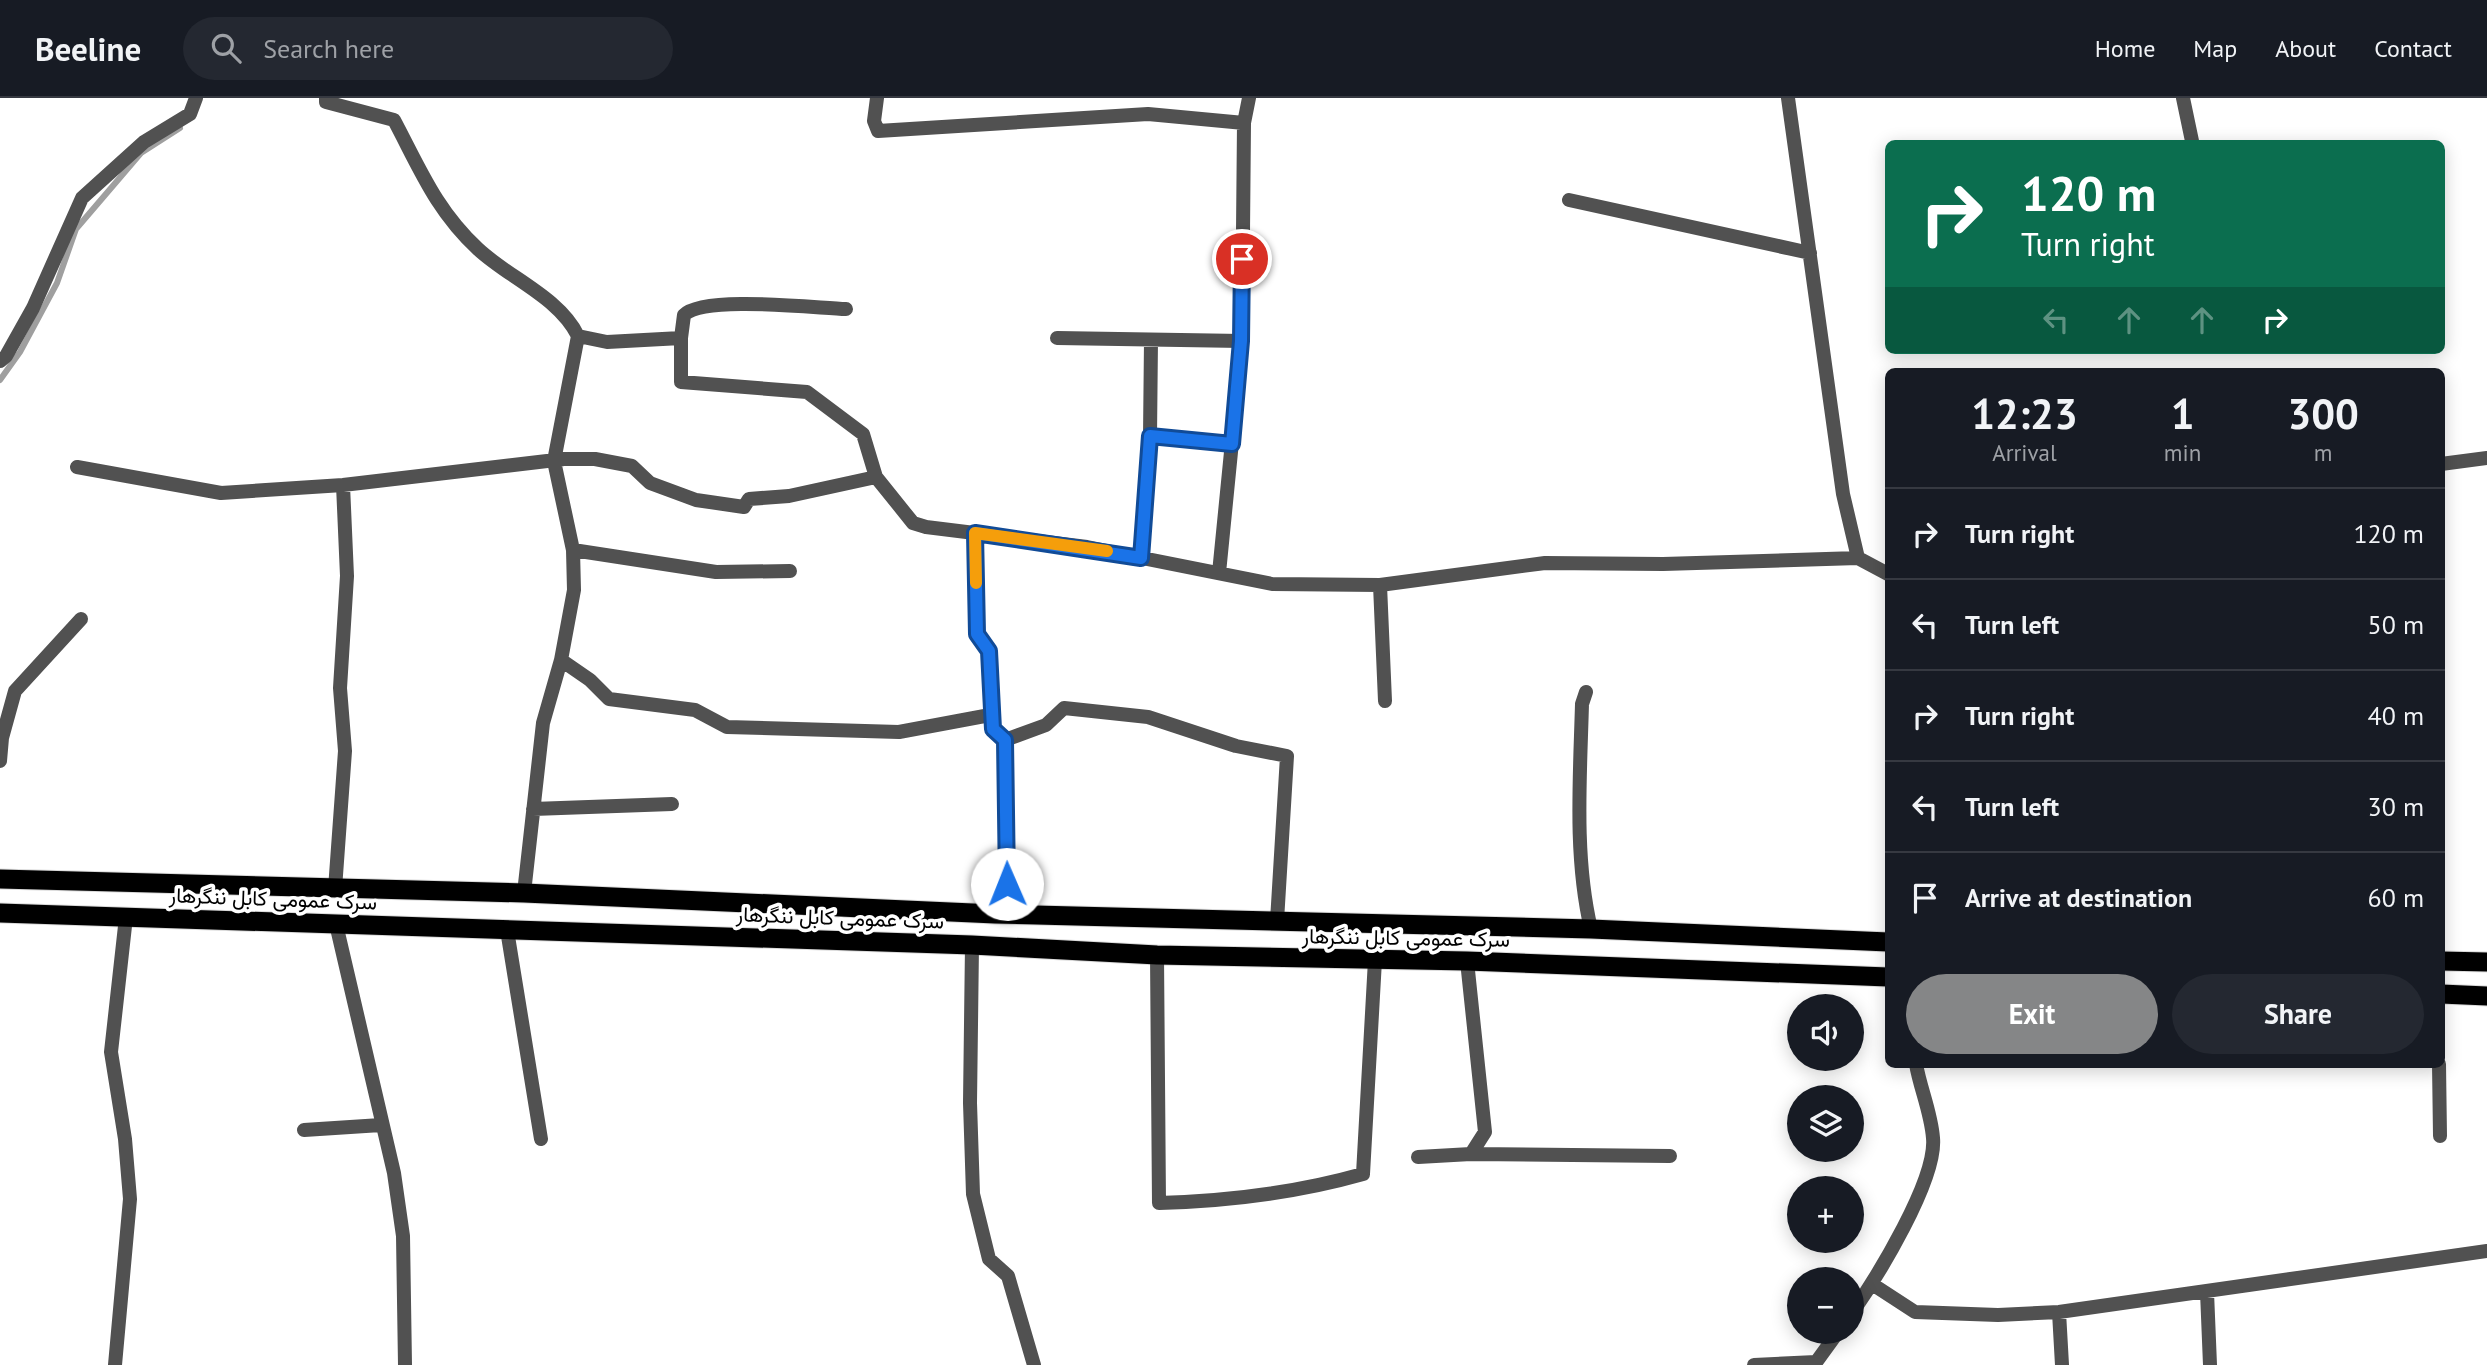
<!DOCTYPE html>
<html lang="en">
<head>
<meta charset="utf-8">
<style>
  :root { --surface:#171b24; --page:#242831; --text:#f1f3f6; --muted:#9ea1a6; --line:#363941; --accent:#858687 }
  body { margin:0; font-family:"PT Sans",Vazirmatn,sans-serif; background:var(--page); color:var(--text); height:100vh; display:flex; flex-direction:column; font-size:26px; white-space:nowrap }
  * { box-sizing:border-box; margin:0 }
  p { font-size:23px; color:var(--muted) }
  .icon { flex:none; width:38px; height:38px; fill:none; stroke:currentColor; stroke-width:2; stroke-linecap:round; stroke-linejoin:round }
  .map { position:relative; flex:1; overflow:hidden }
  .sheet { position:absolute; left:1885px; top:270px; width:560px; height:700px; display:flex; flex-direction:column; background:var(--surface); border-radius:10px; box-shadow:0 4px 18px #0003 }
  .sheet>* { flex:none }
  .top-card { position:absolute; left:1885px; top:42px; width:560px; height:214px; border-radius:10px; box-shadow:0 4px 18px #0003; background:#0b6e4f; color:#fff; overflow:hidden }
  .tools { position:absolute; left:1787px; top:896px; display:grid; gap:14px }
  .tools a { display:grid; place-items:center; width:77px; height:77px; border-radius:50%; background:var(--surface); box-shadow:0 4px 18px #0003; font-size:35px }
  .pin { position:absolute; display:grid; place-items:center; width:60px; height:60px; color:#fff; margin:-30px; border:4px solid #fff; border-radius:50%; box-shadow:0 2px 7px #0007 }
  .me { position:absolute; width:77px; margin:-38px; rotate:359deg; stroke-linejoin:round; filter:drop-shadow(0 0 5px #0008) }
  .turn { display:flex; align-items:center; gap:24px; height:147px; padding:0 21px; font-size:32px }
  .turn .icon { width:91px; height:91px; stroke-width:2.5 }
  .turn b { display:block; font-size:49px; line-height:60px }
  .lanes { display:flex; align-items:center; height:66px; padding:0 21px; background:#0003; justify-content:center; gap:35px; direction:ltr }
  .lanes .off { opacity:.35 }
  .eta { display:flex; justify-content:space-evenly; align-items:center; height:119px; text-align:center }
  .eta b { font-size:42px; font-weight:700; line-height:49px }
  .action { display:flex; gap:14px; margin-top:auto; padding:14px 21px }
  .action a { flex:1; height:80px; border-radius:42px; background:var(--accent); color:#fff; font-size:28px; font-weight:700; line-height:80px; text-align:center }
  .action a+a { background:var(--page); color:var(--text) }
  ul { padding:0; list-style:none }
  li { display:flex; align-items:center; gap:21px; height:91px; padding:0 21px; border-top:2px solid var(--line) }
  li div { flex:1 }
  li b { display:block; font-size:26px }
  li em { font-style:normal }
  header { display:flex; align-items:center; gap:42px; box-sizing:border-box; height:98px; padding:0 35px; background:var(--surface); border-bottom:2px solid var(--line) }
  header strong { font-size:33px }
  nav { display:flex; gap:38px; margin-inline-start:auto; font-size:24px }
  .search { width:490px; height:63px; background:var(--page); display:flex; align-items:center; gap:18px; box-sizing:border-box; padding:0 24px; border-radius:38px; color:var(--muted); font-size:26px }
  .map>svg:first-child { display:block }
</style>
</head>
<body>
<header>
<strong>Beeline</strong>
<div class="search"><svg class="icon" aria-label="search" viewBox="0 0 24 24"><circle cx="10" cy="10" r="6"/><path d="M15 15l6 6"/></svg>Search here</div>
<nav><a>Home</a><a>Map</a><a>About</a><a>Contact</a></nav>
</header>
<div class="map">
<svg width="2487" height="1267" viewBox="0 0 2487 1267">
  <rect width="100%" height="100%" fill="#fff"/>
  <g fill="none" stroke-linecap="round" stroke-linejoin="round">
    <!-- stream -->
    <path stroke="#9f9f9f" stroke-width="6" d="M0,282L20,254L57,185L76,131L141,55L180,30"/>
    <!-- trunk casing -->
    <g stroke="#dbdbdb" stroke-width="21">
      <path id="trunk" d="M0,781L524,795L995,816L1591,831L1888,844
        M0,815L972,847L1157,857L1467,863L1888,879
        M2441,863L2487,864
        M2441,896L2487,898"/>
    </g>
    <!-- minor -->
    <path stroke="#515151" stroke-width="14" d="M326,0V4L394,22C420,71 436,112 478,151C509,180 559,199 578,238L607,244L681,240V284L807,294L863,336L876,379L913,425L926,429L1087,449L1272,486L1380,487L1545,465L1663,466L1858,460
      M877,0L874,23L878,33L1148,16L1244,25
      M1788,0L1843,396L1858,460L1888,476
      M2183,0L2192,43
      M1569,102L1810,155
      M681,240L684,217C703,197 815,210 846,211
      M1057,240L1242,243
      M0,263L6,258L33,210L82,100L144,44L190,16L196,0
      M1150,338L1232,346
      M2441,366L2487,360
      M77,369L221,395L343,387L564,361H595L632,368L650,385L696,402L744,409L749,401L789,398L876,379
      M975,435L977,536L989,553L993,631L1005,642L1007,786L995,816
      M573,452L716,474L790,473
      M1141,460L1150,338L1151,242
      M1219,475L1242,243L1244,25L1249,0
      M1380,487L1385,603
      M561,562L590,582L609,601L695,612L727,629L899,634L990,617
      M1586,594L1582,606C1580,680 1574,759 1591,831
      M1005,642L1046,627L1064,610L1148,619L1236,648L1287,658L1277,823
      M0,663L2,640L15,593L81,521
      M533,711L672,706
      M335,791L345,653L340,590L347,478L343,387
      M524,795L543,625L561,562L574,492L573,452L554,363L578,238
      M336,826L394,1075L403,1138L405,1267
      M507,832L541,1041
      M972,847L970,1005L973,1096L989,1161L1008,1178L1034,1267
      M1157,857L1159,1105C1229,1103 1296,1095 1363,1076L1375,862
      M1467,863L1485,1034L1471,1056
      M2439,966L2440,1038
      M304,1032L381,1027
      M1418,1059L1471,1056L1670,1058
      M1872,1186L1915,1214L1998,1217L2059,1214L2487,1153
      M2207,1194L2210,1267
      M2059,1214L2062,1267
      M1852,1215C1877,1179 1937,1082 1933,1040C1931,1014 1920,990 1916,966
      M115,1267L130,1101L125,1041L111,954L126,819
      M1754,1267L1816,1264
      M1814,1267L1838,1234"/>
    <!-- trunk -->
    <use href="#trunk" stroke="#000" stroke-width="19"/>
  </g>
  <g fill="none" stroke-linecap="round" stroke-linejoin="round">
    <!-- route casing -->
    <g stroke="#114b97" stroke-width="18">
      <path id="route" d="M1007,786L1005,642L993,631L989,553L977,536L975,435L1141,460L1150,338L1232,346L1241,243L1242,161"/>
    </g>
    <!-- route -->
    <use href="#route" stroke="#1a73e8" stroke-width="12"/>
    <!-- slow -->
    <path stroke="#f59e0b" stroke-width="12" d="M976,485L975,435L1107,453"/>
  </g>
  <g text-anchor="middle" stroke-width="7" stroke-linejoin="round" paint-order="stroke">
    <!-- street labels -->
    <g font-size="21" fill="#000" stroke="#fff">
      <text transform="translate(273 801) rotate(2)" y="7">سرک عمومی کابل ننگرهار</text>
      <text transform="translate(840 820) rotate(2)" y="7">سرک عمومی کابل ننگرهار</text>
      <text transform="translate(1406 840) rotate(1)" y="7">سرک عمومی کابل ننگرهار</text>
    </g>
  </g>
</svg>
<div class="tools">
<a><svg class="icon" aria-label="sound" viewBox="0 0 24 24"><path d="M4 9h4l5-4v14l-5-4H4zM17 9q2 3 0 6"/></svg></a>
<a><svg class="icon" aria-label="layers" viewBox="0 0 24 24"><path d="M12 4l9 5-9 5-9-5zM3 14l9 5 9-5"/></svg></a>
<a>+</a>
<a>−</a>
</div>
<div class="pin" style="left:1242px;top:161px;background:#d93025"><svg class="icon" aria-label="arrive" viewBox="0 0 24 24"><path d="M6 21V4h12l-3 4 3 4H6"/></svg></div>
<svg class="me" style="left:1007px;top:786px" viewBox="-20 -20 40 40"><circle r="19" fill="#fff"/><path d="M0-13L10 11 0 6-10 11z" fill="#1a73e8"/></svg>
<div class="top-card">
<div class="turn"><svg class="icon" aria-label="right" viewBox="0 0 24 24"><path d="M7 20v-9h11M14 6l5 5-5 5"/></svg><div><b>120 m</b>Turn right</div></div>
<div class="lanes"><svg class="icon off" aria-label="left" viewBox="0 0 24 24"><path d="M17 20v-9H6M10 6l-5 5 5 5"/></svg><svg class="icon off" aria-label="ahead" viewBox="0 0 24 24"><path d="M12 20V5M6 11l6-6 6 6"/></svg><svg class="icon off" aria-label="ahead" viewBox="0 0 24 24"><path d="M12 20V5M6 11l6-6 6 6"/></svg><svg class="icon" aria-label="right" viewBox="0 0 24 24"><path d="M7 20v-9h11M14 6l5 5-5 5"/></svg></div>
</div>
<section class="sheet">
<div class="eta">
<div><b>12:23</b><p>Arrival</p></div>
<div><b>1</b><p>min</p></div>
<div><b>300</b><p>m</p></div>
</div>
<ul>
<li><svg class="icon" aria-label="right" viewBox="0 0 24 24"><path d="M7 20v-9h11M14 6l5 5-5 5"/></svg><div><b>Turn right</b></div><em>120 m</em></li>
<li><svg class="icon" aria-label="left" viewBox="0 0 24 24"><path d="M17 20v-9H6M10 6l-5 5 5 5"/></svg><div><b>Turn left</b></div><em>50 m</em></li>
<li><svg class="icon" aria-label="right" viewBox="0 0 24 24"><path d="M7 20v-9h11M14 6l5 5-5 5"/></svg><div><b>Turn right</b></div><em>40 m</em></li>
<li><svg class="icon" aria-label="left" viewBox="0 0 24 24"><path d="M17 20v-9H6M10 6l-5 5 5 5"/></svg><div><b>Turn left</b></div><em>30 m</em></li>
<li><svg class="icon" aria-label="arrive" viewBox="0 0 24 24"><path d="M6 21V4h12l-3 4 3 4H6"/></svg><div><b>Arrive at destination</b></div><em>60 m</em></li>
</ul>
<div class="action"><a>Exit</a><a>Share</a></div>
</section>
</div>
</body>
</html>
